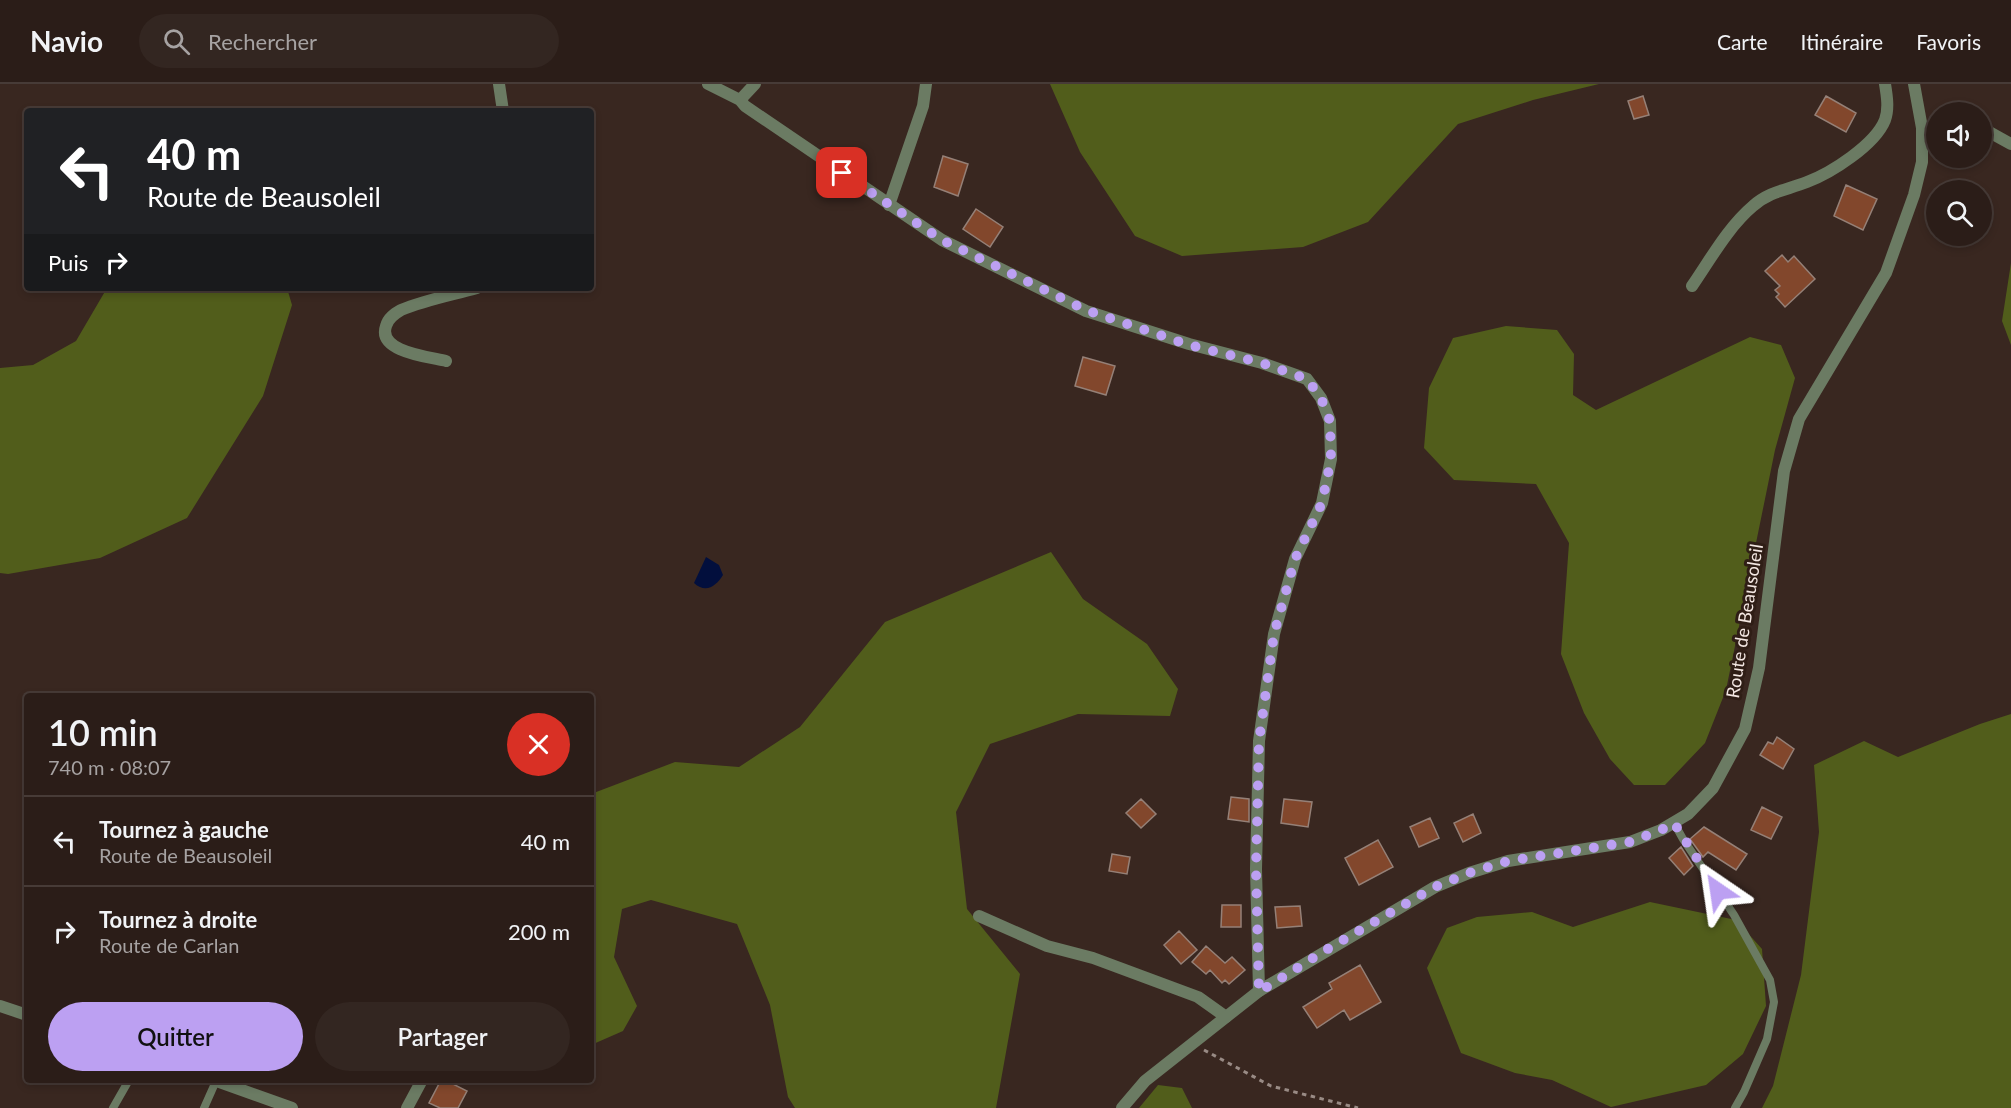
<!DOCTYPE html>
<html lang="fr">
<head>
<meta charset="utf-8">
<style>
  :root { --surface:#2b1d18; --page:#332621; --text:#f1f3f6; --muted:#a6a2a2; --line:#473b37; --accent:#bca0f2 }
  body { margin:0; font-family:Lato,sans-serif; background:var(--page); color:var(--text); height:100vh; display:flex; flex-direction:column; font-size:22px; white-space:nowrap }
  * { box-sizing:border-box; margin:0 }
  p { font-size:20px; color:var(--muted) }
  .icon { flex:none; width:33px; height:33px; fill:none; stroke:currentColor; stroke-width:2; stroke-linecap:round; stroke-linejoin:round }
  .map { position:relative; flex:1; overflow:hidden }
  .panel { position:absolute; left:24px; top:609px; width:570px; height:390px; display:flex; flex-direction:column; background:var(--surface); border-radius:6px; box-shadow:0 3px 9px #0003,0 0 0 2px var(--line) }
  .panel>* { flex:none }
  .banner { position:absolute; left:24px; top:24px; width:570px; height:183px; border-radius:6px; box-shadow:0 3px 9px #0003,0 0 0 2px var(--line); background:#202124; color:#fff; overflow:hidden }
  .fabs { position:absolute; left:1926px; top:18px; display:grid; gap:12px }
  .fabs a { display:grid; place-items:center; width:66px; height:66px; border-radius:50%; background:var(--surface); box-shadow:0 3px 9px #0003,0 0 0 2px var(--line); font-size:30px }
  .pin { position:absolute; display:grid; place-items:center; width:51px; height:51px; color:#fff; margin:-26px; border-radius:12px; box-shadow:0 3px 9px #0006 }
  .me { position:absolute; width:66px; margin:-33px; rotate:328deg; stroke-linejoin:round; filter:drop-shadow(0 0 4px #0008) }
  .turn { display:flex; align-items:center; gap:21px; height:126px; padding:0 24px; font-size:27px }
  .turn .icon { width:78px; height:78px; stroke-width:2.5 }
  .turn b { display:block; font-size:42px; line-height:51px }
  .then { display:flex; align-items:center; height:57px; padding:0 24px; background:#0003; gap:12px; font-size:22px }
  .round { display:grid; place-items:center; flex:none; width:63px; height:63px; border-radius:32px; background:var(--page) }
  .head { display:flex; align-items:center; justify-content:space-between; height:102px; padding:0 24px }
  h1 { font-size:36px; font-weight:600; line-height:45px }
  .cta { display:flex; gap:12px; margin-top:auto; padding:12px 24px }
  .cta a { flex:1; height:69px; border-radius:36px; background:var(--accent); color:#111; font-size:24px; font-weight:600; line-height:69px; text-align:center }
  .cta a+a { background:var(--page); color:var(--text) }
  ul { padding:0; list-style:none }
  li { display:flex; align-items:center; gap:18px; height:90px; padding:0 24px; border-top:2px solid var(--line) }
  li div { flex:1 }
  li b { display:block; font-size:22px }
  li em { font-style:normal }
  header { display:flex; align-items:center; gap:36px; box-sizing:border-box; height:84px; padding:0 30px; background:var(--surface); border-bottom:2px solid var(--line) }
  header strong { font-size:28px }
  nav { display:flex; gap:33px; margin-inline-start:auto; font-size:21px }
  .search { width:420px; height:54px; background:var(--page); display:flex; align-items:center; gap:15px; box-sizing:border-box; padding:0 21px; border-radius:33px; color:var(--muted); font-size:22px }
  .map>svg:first-child { display:block }
</style>
</head>
<body>
<header>
<strong>Navio</strong>
<div class="search"><svg class="icon" aria-label="search" viewBox="0 0 24 24"><circle cx="10" cy="10" r="6"/><path d="M15 15l6 6"/></svg>Rechercher</div>
<nav><a>Carte</a><a>Itinéraire</a><a>Favoris</a></nav>
</header>
<div class="map">
<svg width="2011" height="1024" viewBox="0 0 2011 1024">
  <rect width="100%" height="100%" fill="#392720"/>
  <!-- forest -->
  <path fill="#515d1b" d="M1050,0H1599L1533,16L1458,40L1368,138L1303,163L1182,172L1135,152L1080,68Z
    M2011,179V261L2002,237Z
    M107,204H287L292,221L263,312L187,434L100,474L8,490L0,489V284L33,281L76,257Z
    M1506,242L1557,246L1574,270L1573,311L1596,326L1750,253L1781,261L1795,294L1775,366L1726,606L1705,659L1665,701H1634L1610,675L1584,629L1561,570L1569,459L1536,400L1454,396L1424,364L1429,304L1453,254Z
    M1051,468L1083,515L1147,560L1178,605L1170,632L1078,630L990,660L956,728L967,825L1020,890L996,1024H795L788,1013L770,921L737,840L651,816L622,825L614,873L637,922L623,947L591,961V710L675,678L739,683L800,643L885,538Z
    M2011,630V1024H1762L1773,1002L1801,891L1819,748L1814,681L1864,657L1898,673L1980,640Z
    M1650,818L1736,836L1762,865L1766,922L1743,970L1706,1001L1611,1023L1552,996L1515,989L1461,969L1427,884L1447,844L1477,833L1532,828L1573,843Z
    M1158,1001L1182,1004L1192,1024H1139Z"/>
  <!-- water -->
  <path fill="#020f3d" d="M706,473L719,481L723,491C716,502 706,510 694,499Z"/>
  <!-- building -->
  <path fill="#82472c" stroke="#958077" stroke-width="1.5" d="M1643,12L1649,31L1634,35L1628,17Z
    M1826,12L1856,29L1846,48L1815,31Z
    M943,72L968,80L958,112L934,103Z
    M1846,101L1877,115L1863,146L1834,132Z
    M976,125L1003,143L990,163L963,145Z
    M1782,171L1788,178L1794,172L1815,195L1785,223L1776,213L1779,210L1775,206L1780,202L1765,187Z
    M1083,273L1115,282L1106,311L1075,302Z
    M1777,653L1794,665L1783,685L1760,671L1768,658L1773,660Z
    M1231,713L1249,715V738L1228,735Z
    M1141,715L1156,730L1141,744L1126,729Z
    M1284,715L1312,718L1308,743L1281,739Z
    M1762,723L1782,733L1771,755L1751,746Z
    M1473,730L1481,749L1463,758L1454,739Z
    M1430,734L1439,754L1419,763L1410,743Z
    M1704,743L1747,770L1736,786L1708,768L1703,773L1690,755Z
    M1378,756L1393,783L1359,801L1345,774Z
    M1681,763L1693,782L1684,791L1669,774Z
    M1112,770L1130,773L1127,790L1109,787Z
    M1222,821H1241V843H1221Z
    M1300,822L1302,842L1277,844L1275,823Z
    M1179,847L1197,866L1181,880L1164,861Z
    M1206,862L1225,879L1232,873L1245,886L1229,900L1225,896L1222,899L1210,886L1206,890L1192,878Z
    M1360,881L1381,918L1350,936L1344,926L1317,944L1303,923L1332,905L1329,899Z
    M441,996H445L467,1007L458,1024H440L429,1019Z"/>
  <g fill="none" stroke-linecap="round" stroke-linejoin="round">
    <!-- path -->
    <path stroke="#998b85" stroke-width="3" stroke-dasharray="4.5 4.5" stroke-linecap="butt" d="M1204,966L1271,1002L1358,1024"/>
    <!-- service -->
    <path stroke="#6b7b63" stroke-width="8" d="M1674,739L1683,755L1734,831L1770,896L1774,918L1767,955L1744,1008L1735,1024
      M113,1024L129,996
      M204,1024L216,997"/>
    <!-- minor -->
    <path stroke="#6b7b63" stroke-width="12" d="M499,0L503,27
      M708,0L740,16
      M755,0L740,16L745,22L942,156L1086,227L1189,260L1262,279L1307,295L1321,314L1330,337L1331,375L1322,419L1295,475L1274,550L1259,657L1256,785L1259,907
      M1922,44L1936,42
      M1982,44L2011,60
      M889,121L923,22L926,0
      M1692,202C1710,176 1728,143 1753,122C1770,107 1787,106 1807,98C1831,89 1875,61 1885,36C1889,25 1887,12 1885,0
      M446,277C430,273 377,268 386,242C388,234 394,230 401,226C425,216 452,211 477,204
      M979,832L1047,862L1093,874L1198,913L1226,933
      M0,922L27,931
      M214,996L292,1024
      M407,1024L422,996"/>
    <!-- tertiary -->
    <path stroke="#6b7b63" stroke-width="12" d="M1122,1024L1145,997L1259,907L1435,803L1469,789L1508,777L1630,758L1661,746L1688,730L1713,704L1745,645L1759,584L1784,387L1799,335L1886,189L1914,111L1922,78V44L1914,0"/>
  </g>
  <g fill="none" stroke-linecap="round" stroke-linejoin="round">
    <!-- route -->
    <path stroke="#bca0f2" stroke-width="10" stroke-dasharray="0 18" d="M842,89L942,156L1086,226L1189,261L1262,279L1307,295L1321,314L1330,337L1331,375L1322,419L1295,475L1274,550L1259,657L1256,786L1259,908L1326,866L1435,803L1469,789L1508,777L1630,758L1661,746L1674,739L1718,807"/>
  </g>
  <g text-anchor="middle" stroke-width="6" stroke-linejoin="round" paint-order="stroke">
    <!-- street labels -->
    <g font-size="18" fill="#f3e7e2" stroke="#2f1e16">
      <text transform="translate(1745 537) rotate(-81)" y="6">Route de Beausoleil</text>
    </g>
  </g>
</svg>
<div class="fabs">
<a><svg class="icon" aria-label="sound" viewBox="0 0 24 24"><path d="M4 9h4l5-4v14l-5-4H4zM17 9q2 3 0 6"/></svg></a>
<a><svg class="icon" aria-label="search" viewBox="0 0 24 24"><circle cx="10" cy="10" r="6"/><path d="M15 15l6 6"/></svg></a>
</div>
<div class="pin" style="left:842px;top:89px;background:#d93025"><svg class="icon" aria-label="arrive" viewBox="0 0 24 24"><path d="M6 21V4h12l-3 4 3 4H6"/></svg></div>
<svg class="me" style="left:1718px;top:807px" viewBox="-20 -20 40 40"><path d="M0-17L14 15 0 8-14 15z" fill="#bca0f2" stroke="#fff" stroke-width="4"/></svg>
<div class="banner">
<div class="turn"><svg class="icon" aria-label="left" viewBox="0 0 24 24"><path d="M17 20v-9H6M10 6l-5 5 5 5"/></svg><div><b>40 m</b>Route de Beausoleil</div></div>
<div class="then">Puis<svg class="icon" aria-label="right" viewBox="0 0 24 24"><path d="M7 20v-9h11M14 6l5 5-5 5"/></svg></div>
</div>
<section class="panel">
<div class="head"><div><h1>10 min</h1><p>740 m · 08:07</p></div><a class="round" style="background:#d93025;color:#fff"><svg class="icon" aria-label="close" viewBox="0 0 24 24"><path d="M6 6l12 12M18 6L6 18"/></svg></a></div>
<ul>
<li><svg class="icon" aria-label="left" viewBox="0 0 24 24"><path d="M17 20v-9H6M10 6l-5 5 5 5"/></svg><div><b>Tournez à gauche</b><p>Route de Beausoleil</p></div><em>40 m</em></li>
<li><svg class="icon" aria-label="right" viewBox="0 0 24 24"><path d="M7 20v-9h11M14 6l5 5-5 5"/></svg><div><b>Tournez à droite</b><p>Route de Carlan</p></div><em>200 m</em></li>
</ul>
<div class="cta"><a>Quitter</a><a>Partager</a></div>
</section>
</div>
</body>
</html>
